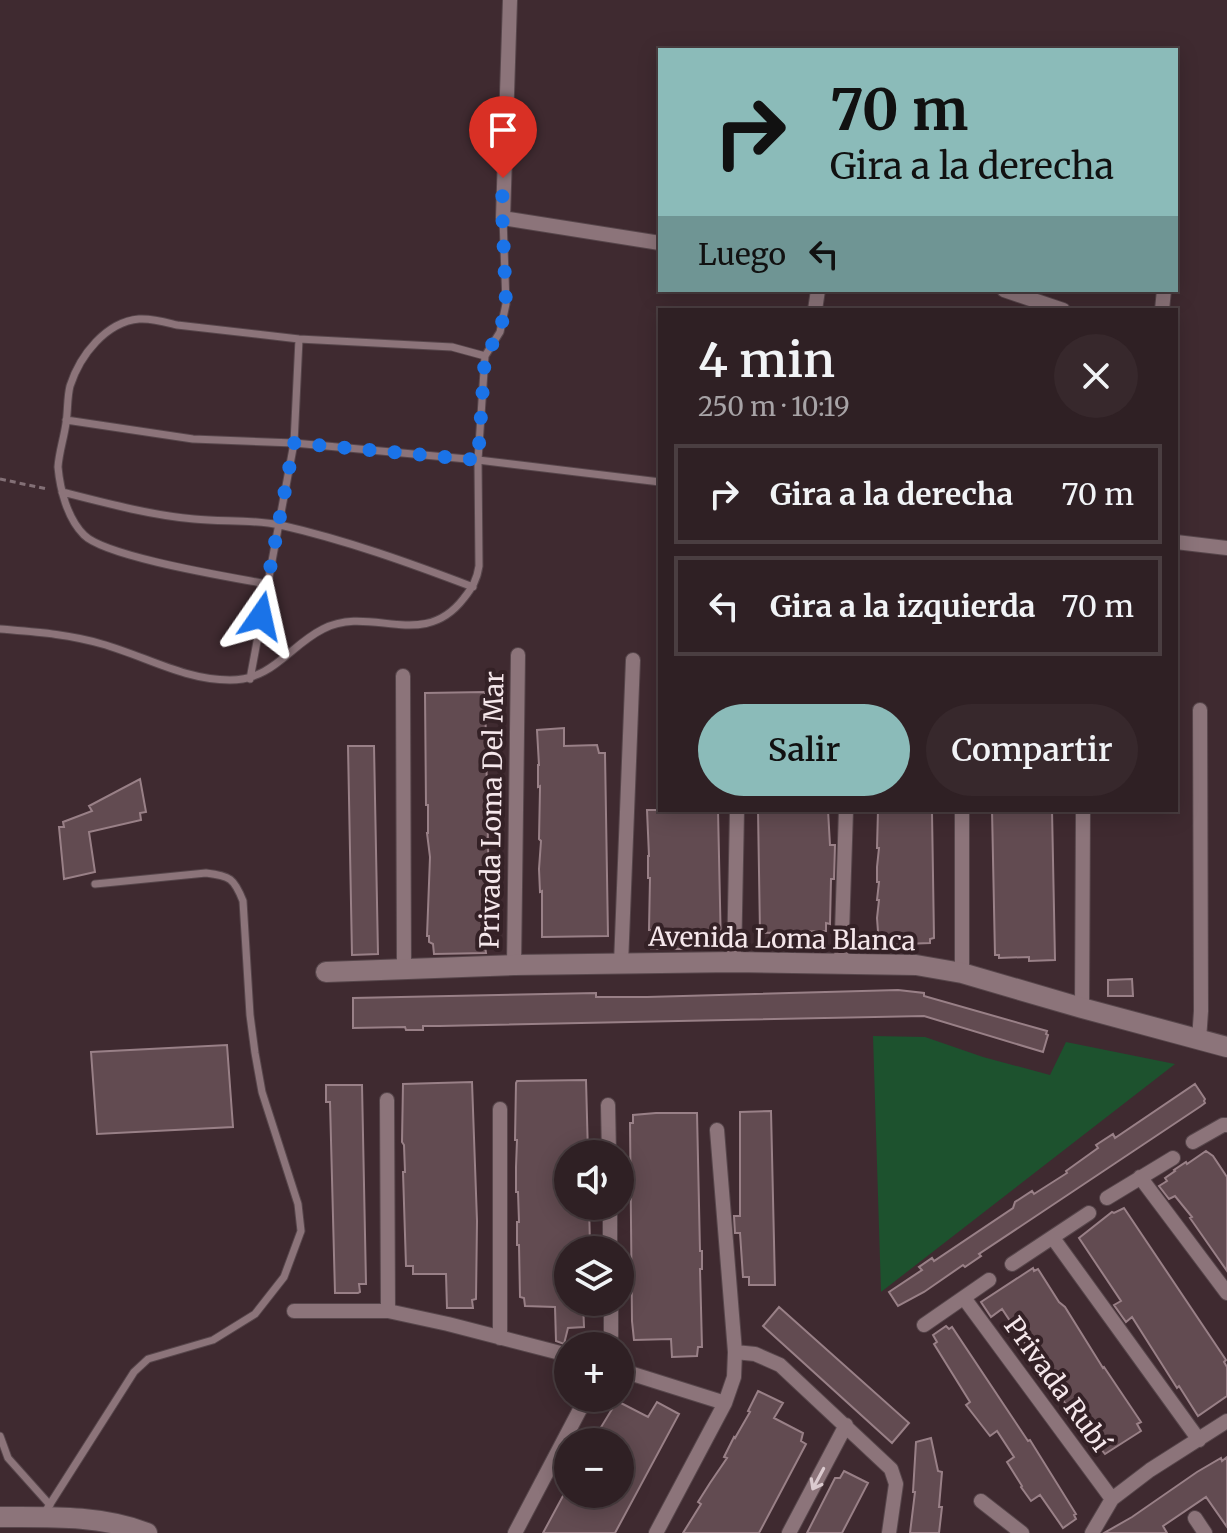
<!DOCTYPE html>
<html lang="es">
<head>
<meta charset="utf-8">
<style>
  :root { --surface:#2f2024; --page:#37282c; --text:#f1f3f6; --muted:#a7a3a6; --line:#4a3e41; --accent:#8bbbb9 }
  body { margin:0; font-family:Merriweather,serif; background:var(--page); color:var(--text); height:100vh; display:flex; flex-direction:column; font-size:30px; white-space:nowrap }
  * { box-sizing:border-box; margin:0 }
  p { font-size:26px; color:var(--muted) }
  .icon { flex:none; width:44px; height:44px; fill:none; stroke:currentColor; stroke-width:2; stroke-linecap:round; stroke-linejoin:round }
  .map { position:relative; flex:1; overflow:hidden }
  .side { position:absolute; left:658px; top:308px; width:520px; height:504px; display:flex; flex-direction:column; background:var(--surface); border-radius:0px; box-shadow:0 4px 20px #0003,0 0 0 2px var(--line) }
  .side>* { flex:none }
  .banner { position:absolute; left:658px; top:48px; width:520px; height:244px; border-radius:0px; box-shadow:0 4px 20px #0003,0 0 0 2px var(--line); background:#8bbbb9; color:#111; overflow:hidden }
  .buttons { position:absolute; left:554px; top:1140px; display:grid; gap:16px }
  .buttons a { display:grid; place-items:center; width:80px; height:80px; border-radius:50%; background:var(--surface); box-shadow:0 4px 20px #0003,0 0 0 2px var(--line); font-size:40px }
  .pin { position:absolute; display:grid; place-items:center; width:68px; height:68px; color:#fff; margin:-82px -34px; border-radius:50% 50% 50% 0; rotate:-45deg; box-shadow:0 0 8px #0007 }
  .pin .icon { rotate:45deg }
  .me { position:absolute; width:88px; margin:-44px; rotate:11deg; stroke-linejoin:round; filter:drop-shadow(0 0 6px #0008) }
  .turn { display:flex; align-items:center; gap:28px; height:168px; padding:0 40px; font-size:36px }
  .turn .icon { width:104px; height:104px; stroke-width:2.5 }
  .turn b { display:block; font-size:56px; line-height:68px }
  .then { display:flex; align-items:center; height:76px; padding:0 40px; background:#0003; gap:16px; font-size:30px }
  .round { display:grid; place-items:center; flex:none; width:84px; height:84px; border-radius:42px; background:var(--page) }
  .summary { display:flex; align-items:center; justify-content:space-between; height:136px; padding:0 40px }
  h1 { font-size:48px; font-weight:600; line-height:60px }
  .primary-button { display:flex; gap:16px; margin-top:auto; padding:16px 40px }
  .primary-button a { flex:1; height:92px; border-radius:48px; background:var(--accent); color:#111; font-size:32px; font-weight:600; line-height:92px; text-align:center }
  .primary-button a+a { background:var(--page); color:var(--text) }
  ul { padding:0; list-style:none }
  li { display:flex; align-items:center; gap:24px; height:100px; margin:0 16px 12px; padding:0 24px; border:4px solid var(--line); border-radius:0px }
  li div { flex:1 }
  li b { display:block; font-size:30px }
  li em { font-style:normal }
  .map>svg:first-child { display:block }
</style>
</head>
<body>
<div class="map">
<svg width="1227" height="1533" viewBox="0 0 1227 1533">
  <rect width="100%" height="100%" fill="#3f2a30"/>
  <!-- green -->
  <path fill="#1d522e" d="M873,1036L925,1037L983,1057L1050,1075L1066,1042L1175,1064L881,1292Z"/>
  <!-- building -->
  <path fill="#624b51" stroke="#998087" stroke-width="2" d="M485,692L490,946H485L486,953L434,954L433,944L429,942V936H427L430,857L427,833H428V805H426L425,693Z
    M564,728V746L597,745L599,753H605L608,936L542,937V891L540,892L539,869L541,841L539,839L540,789V786L538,787V765H539L537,730Z
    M348,746H374L378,954L352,955Z
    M140,779L146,812L140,813L141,820L89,832L95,872L64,879L59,827H64L63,822L92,811L89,806Z
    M647,810H718L721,949H651V930H649L650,878H648V856H649Z
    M758,810H828L830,845H835L834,879H831L830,924L826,923V931L760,933Z
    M878,810H928V813H932L934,938L930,939V943L879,945L877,918L879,900H877L879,882H877V867L879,848H877Z
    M992,810H1052L1055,960L1029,961V957L999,958V955H995Z
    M1132,979L1133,996H1108V980Z
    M898,990L924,993V996L1047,1031L1046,1034L1048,1035L1043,1052L924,1016L439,1026H423V1030H406L405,1027L353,1028V998L596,993V997H647Z
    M227,1045L233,1127L97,1134L91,1052Z
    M586,1080L588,1154H568V1206H589L590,1245H584L582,1250H568V1302H583L584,1327L568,1328L564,1344L556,1341L555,1307L525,1306L524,1298L520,1297L519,1245H517V1222H519L518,1192H516V1167L517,1140H515L516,1083L517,1081Z
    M472,1082L477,1221L476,1299L472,1300L473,1308H447L446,1274H413V1266H406L403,1172H405L404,1145L402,1142L403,1084Z
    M1195,1084L1205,1099L1204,1101L1205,1103L1201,1106L979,1254L981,1256L965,1267L963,1265L924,1292L898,1306L889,1292L922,1270L919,1267L932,1258L934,1261L1013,1208L1015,1202L1032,1191L1034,1194L1067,1173L1066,1171L1098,1148L1096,1145L1113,1134L1115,1138Z
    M326,1085H362L366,1284H359L360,1292L358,1293H335L330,1102H326Z
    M771,1111L775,1285H749V1277H743L740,1233H735L734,1216H740V1112Z
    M656,1113H697L700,1251H702V1269H700L702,1347H698L697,1356L672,1357L671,1339L634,1340L632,1321L630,1123H633V1115Z
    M1206,1151L1213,1156L1227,1177V1271L1190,1218L1192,1217L1175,1196L1169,1199L1159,1186L1167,1181L1165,1178L1175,1171L1174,1170L1186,1162L1187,1164Z
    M1124,1208L1226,1360L1224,1362L1227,1367V1396L1198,1416L1179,1386L1177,1388L1132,1317L1126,1322L1114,1305L1121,1301L1079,1238L1112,1212L1114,1213Z
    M1033,1268L1034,1271L1038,1269L1059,1302L1065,1307L1103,1368L1104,1367L1141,1422L1137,1424L1141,1431L1105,1454L1101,1449L1097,1451L1087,1434L1075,1418L1002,1309L991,1317L981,1302Z
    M779,1307L909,1423L892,1443L763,1326Z
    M946,1326L949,1329L952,1327L1028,1441L1030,1440L1076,1514L1074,1515L1076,1519L1063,1528L1040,1495L1031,1501L1021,1487L1022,1486L1007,1462L1014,1457L997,1431L990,1436L966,1405L970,1402L934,1344L937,1342L933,1335Z
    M758,1391L783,1403L774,1418L803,1433L801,1441L806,1444L759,1533H683L701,1504L698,1502L710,1483L727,1458L724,1457L734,1437L735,1438L750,1412L748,1411Z
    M617,1401L648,1417L657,1402L679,1414L615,1533H543L564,1494H620V1442H592Z
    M931,1438L938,1471L942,1472L939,1507H942L939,1533H910L915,1492H913L916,1442Z
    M1227,1457V1527L1206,1497L1163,1526L1167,1533H1104L1132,1517L1197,1472L1221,1458L1222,1461Z
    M844,1471L868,1483L842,1533H807L835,1478H840Z"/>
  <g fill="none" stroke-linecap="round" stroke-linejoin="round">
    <!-- lane casing -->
    <g stroke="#57464b" stroke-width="9">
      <path id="lane" d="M66,420L193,439L294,443L478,460L660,482
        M62,492C105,503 150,515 194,519C223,522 251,519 280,525C346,540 410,563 473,587
        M267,584C230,577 106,557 84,535C67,518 60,489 58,467C59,452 64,438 66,423C68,411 67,398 70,386C80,355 106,322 139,319C152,318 165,322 177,325L299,339L452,347L485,356
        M0,629C35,632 68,634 102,644C145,656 184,680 230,680C273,680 289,646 323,629C371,604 423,652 464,598C472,588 477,580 479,566L478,460L485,356L500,332L506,304L503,218
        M250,679L294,443L299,339
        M0,1436L8,1458L50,1505
        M45,1512L134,1372L148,1359L213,1340L255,1314L284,1277L301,1231L298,1204L262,1092L255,1053L250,1015L243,901C234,878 230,876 206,873L95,884"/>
    </g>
    <!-- street casing -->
    <g stroke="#57464b" stroke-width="16">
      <path id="street" d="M510,0L503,218L660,243
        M1004,290L1063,310
        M815,310L818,290
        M1162,310L1164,290
        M1176,542L1227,548
        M403,676L404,968
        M962,810V973
        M734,962L737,810
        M841,963L846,810
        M621,964L633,660
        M514,965L518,655
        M1082,1008L1083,810
        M1199,1040L1201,1011L1200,710
        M387,1100L388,1311
        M608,1105L609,1154
        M500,1109V1338
        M717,1130L735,1352
        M1193,1142L1223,1125H1227
        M1140,1177L1227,1293
        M1107,1198L1173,1158
        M610,1206V1250
        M1053,1238L1199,1440
        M1012,1264L1089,1213
        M964,1298L1112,1499
        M294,1311H388L448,1324L568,1355
        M924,1325L989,1280
        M609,1346L611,1335V1302
        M620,1370L725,1403
        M981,1501L1022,1533
        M1195,1518L1205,1533
        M515,1533L586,1398
        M656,1533L725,1403L734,1377L735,1352L755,1354L780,1365L891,1469L896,1484L889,1533
        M789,1533L846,1425
        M1092,1533L1112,1499L1150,1470L1227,1421"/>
    </g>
    <!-- secondary casing -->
    <g stroke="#57464b" stroke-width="22">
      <path id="secondary" d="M326,972L514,965L734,962L916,965L962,973L1082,1008L1227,1047
        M0,1517C49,1517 101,1515 147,1533"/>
    </g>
    <!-- path -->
    <path stroke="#837076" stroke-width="3" stroke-dasharray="6 4" stroke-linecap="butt" d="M0,479L47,489"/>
    <!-- lane -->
    <use href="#lane" stroke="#8c747a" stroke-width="7"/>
    <!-- street -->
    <use href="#street" stroke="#8c747a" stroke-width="14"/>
    <!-- secondary -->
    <use href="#secondary" stroke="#8c747a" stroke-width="20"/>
  </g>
  <!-- one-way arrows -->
  <defs><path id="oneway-shaft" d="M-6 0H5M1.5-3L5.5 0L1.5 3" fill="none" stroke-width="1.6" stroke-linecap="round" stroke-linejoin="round" transform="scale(2)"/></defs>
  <use stroke="#dbcacf" href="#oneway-shaft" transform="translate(818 1479) rotate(118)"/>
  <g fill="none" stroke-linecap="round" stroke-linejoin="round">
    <!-- route -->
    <path stroke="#1a73e8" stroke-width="14" stroke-dasharray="0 25.2" d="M261,616L294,443L478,460L485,356L500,332L506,304L502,207L503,178"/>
  </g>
  <g text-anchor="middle" stroke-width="8" stroke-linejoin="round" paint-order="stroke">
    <!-- street labels -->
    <g font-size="26" fill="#f5e7eb" stroke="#342126">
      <text transform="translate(492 810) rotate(-89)" y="9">Privada Loma Del Mar</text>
      <text transform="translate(782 939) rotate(1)" y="9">Avenida Loma Blanca</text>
      <text transform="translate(1057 1384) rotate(54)" y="9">Privada Rubí</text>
    </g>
  </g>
</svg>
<div class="buttons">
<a><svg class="icon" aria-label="sound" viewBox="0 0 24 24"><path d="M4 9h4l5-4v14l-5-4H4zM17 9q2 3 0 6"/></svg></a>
<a><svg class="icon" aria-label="layers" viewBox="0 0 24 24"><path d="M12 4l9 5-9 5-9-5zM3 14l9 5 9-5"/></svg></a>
<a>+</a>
<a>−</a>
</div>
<div class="pin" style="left:503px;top:178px;background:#d93025"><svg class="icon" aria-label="arrive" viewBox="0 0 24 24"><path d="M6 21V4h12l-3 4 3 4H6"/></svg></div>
<svg class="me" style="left:261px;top:616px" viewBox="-20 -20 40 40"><path d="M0-17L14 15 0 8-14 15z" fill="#1a73e8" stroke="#fff" stroke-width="4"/></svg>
<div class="banner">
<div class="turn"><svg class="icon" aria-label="right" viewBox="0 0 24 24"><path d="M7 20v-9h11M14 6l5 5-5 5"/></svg><div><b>70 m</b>Gira a la derecha</div></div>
<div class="then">Luego<svg class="icon" aria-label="left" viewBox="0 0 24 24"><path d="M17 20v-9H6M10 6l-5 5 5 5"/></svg></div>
</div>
<section class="side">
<div class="summary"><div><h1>4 min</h1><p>250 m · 10:19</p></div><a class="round"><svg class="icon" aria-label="close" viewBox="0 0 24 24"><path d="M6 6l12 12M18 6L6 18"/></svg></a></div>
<ul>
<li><svg class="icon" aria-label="right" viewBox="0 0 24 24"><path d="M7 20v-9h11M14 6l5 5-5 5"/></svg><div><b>Gira a la derecha</b></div><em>70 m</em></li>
<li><svg class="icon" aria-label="left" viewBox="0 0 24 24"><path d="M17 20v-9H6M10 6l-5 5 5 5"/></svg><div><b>Gira a la izquierda</b></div><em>70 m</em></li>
</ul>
<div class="primary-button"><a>Salir</a><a>Compartir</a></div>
</section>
</div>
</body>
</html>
